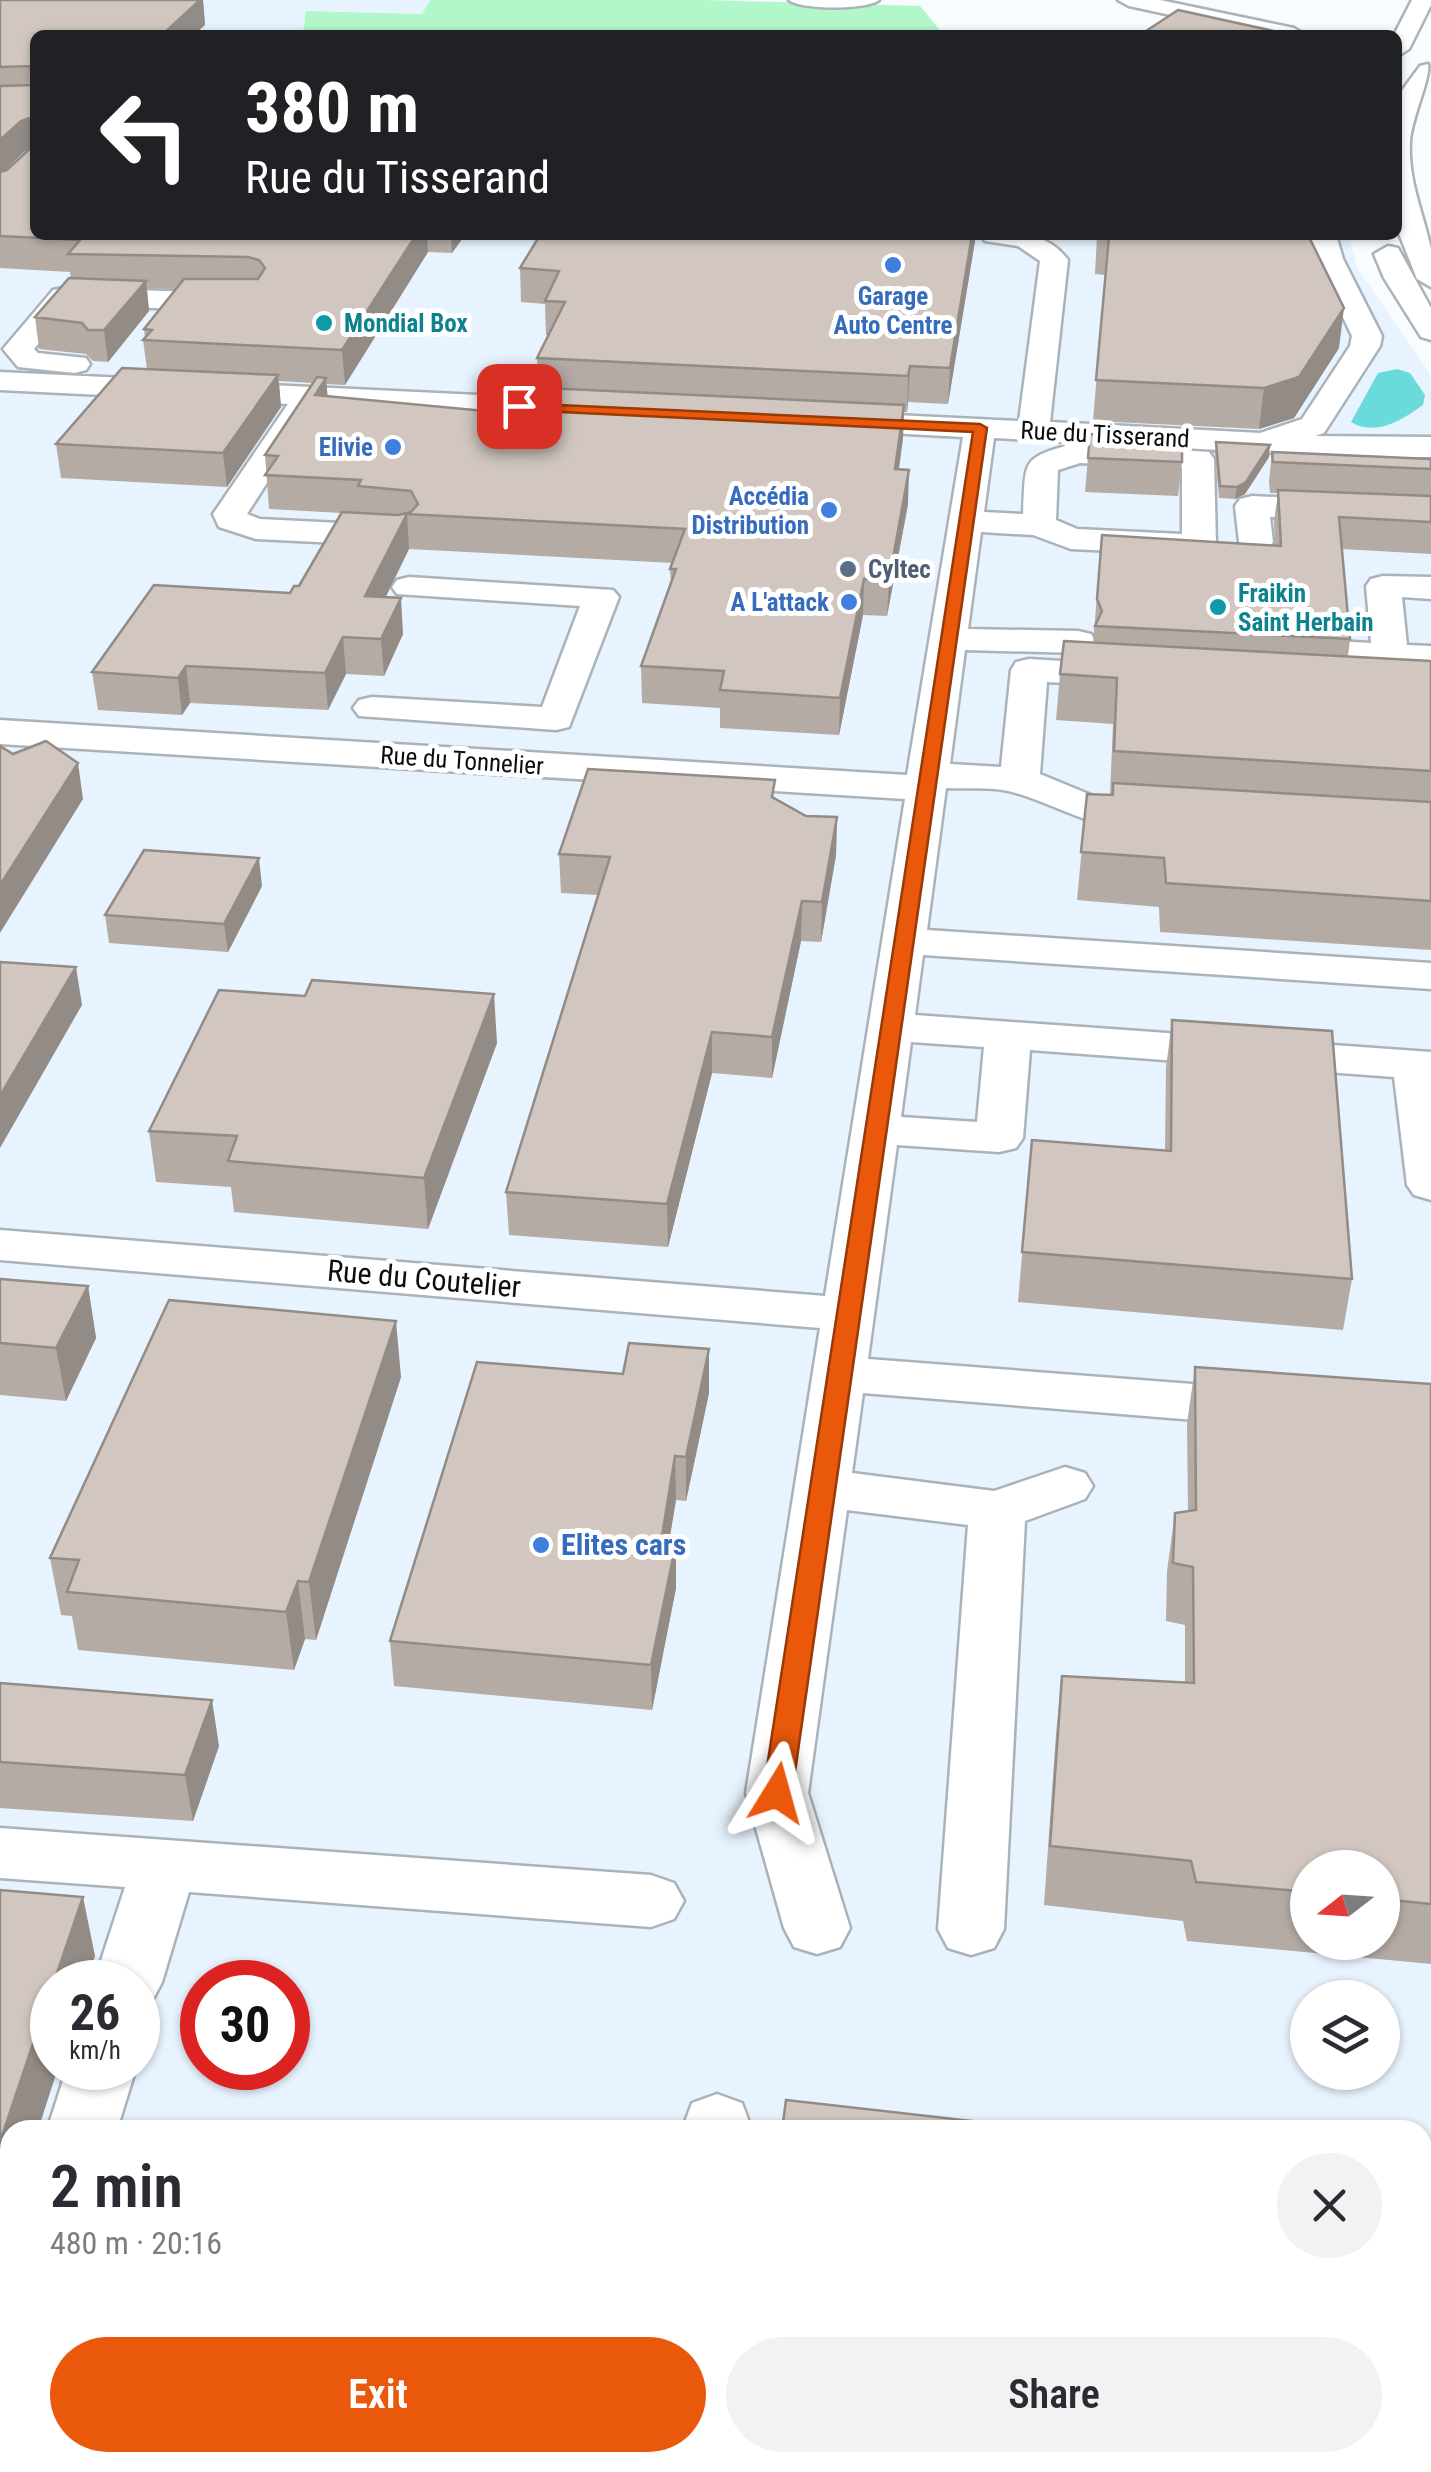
<!DOCTYPE html>
<html lang="en">
<head>
<meta charset="utf-8">
<style>
  :root { --surface:#fff; --page:#f2f2f3; --text:#2b2b33; --muted:#7c7c81; --accent:#ea580c }
  body { margin:0; font-family:"Roboto Condensed",sans-serif; background:var(--page); color:var(--text); height:100vh; display:flex; flex-direction:column; font-size:38px; white-space:nowrap }
  * { box-sizing:border-box; margin:0 }
  p { font-size:32px; color:var(--muted) }
  .icon { flex:none; width:55px; height:55px; fill:none; stroke:currentColor; stroke-width:2; stroke-linecap:round; stroke-linejoin:round }
  .map { position:relative; flex:1; overflow:hidden }
  .sheet { position:absolute; left:0px; top:2120px; width:1432px; height:352px; display:flex; flex-direction:column; background:var(--surface); border-radius:30px 30px 0 0; box-shadow:0 2px 8px #0004 }
  .sheet>* { flex:none }
  .banner { position:absolute; left:30px; top:30px; width:1372px; height:210px; border-radius:15px; box-shadow:0 2px 8px #0004; background:#202124; color:#fff; overflow:hidden }
  .needle { width:65px; rotate:253deg }
  .buttons { position:absolute; left:1290px; top:1850px; display:grid; gap:20px }
  .buttons a { display:grid; place-items:center; width:110px; height:110px; border-radius:50%; background:var(--surface); box-shadow:0 2px 8px #0004; font-size:50px }
  .speed { position:absolute; left:30px; top:1960px; display:flex; gap:20px; font-size:50px; font-weight:700; text-align:center }
  .speed>* { display:grid; place-content:center; width:130px; height:130px; border-radius:50%; background:var(--surface); box-shadow:0 2px 8px #0004; line-height:1 }
  .speed small { font-size:25px; font-weight:400 }
  .speed .limit { border:15px solid #d22; background:#fff; color:#111 }
  .pin { position:absolute; display:grid; place-items:center; width:85px; height:85px; color:#fff; margin:-42px; border-radius:20px; box-shadow:0 5px 15px #0006 }
  .me { position:absolute; width:110px; margin:-55px; rotate:8deg; stroke-linejoin:round; filter:drop-shadow(0 0 8px #0008) }
  .turn { display:flex; align-items:center; gap:35px; height:210px; padding:0 50px; font-size:45px }
  .turn .icon { width:130px; height:130px; stroke-width:2.5 }
  .turn b { display:block; font-size:70px; line-height:85px }
  .round { display:grid; place-items:center; flex:none; width:105px; height:105px; border-radius:52px; background:var(--page) }
  .overview { display:flex; align-items:center; justify-content:space-between; height:170px; padding:0 50px }
  h1 { font-size:60px; font-weight:600; line-height:75px }
  .cta { display:flex; gap:20px; margin-top:auto; padding:20px 50px }
  .cta a { flex:1; height:115px; border-radius:60px; background:var(--accent); color:#fff; font-size:40px; font-weight:600; line-height:115px; text-align:center }
  .cta a+a { background:var(--page); color:var(--text) }
  .map>svg:first-child { display:block }
</style>
</head>
<body>
<div class="map">
<svg width="1431" height="2472" viewBox="0 0 1431 2472">
  <rect width="100%" height="100%" fill="#f8fcff"/>
  <!-- built -->
  <path fill="#e7f3fe" fill-rule="evenodd" d="M0,0H430L422,14L306,11L303,35H35V235H1349L1357,268L1431,375V2472H0ZM1308,1868H1382V1942H1308ZM52,1982H138V2068H52ZM202,1982H288V2068H202ZM1308,1998H1382V2072H1308ZM10,2130H1422V2462H10Z"/>
  <!-- green -->
  <path fill="#b1f7ca" d="M430,0H705L920,6L944,35H303L306,11L422,14Z"/>
  <!-- water -->
  <path fill="#6bdadb" d="M1397,369L1410,373L1425,395L1423,405C1402,420 1376,437 1351,422L1378,373Z"/>
  <g fill="none" stroke-linecap="round" stroke-linejoin="round">
    <!-- minor casing -->
    <g stroke="#abb3ba" stroke-width="5">
      <path id="minor" d="M789,0H879C867,10 801,10 789,0Z
        M1118,0H1160L1294,28L1305,35H1263L1129,6Z
        M1412,0H1431V5L1409,49L1398,56V35H1394Z
        M1428,64C1431,78 1411,119 1410,142C1408,181 1423,212 1431,249C1431,260 1431,275 1431,287L1417,279L1398,231V96L1420,66Z
        M981,235C1016,235 1045,229 1068,260L1050,422L1260,433L1302,419L1350,346L1352,336L1315,259L1310,235H1336L1343,259L1382,336L1380,346L1324,433L1315,436L1431,437V457L1373,458L994,438L984,512L1023,514C1026,459 1020,458 1077,443L1209,452L1214,459L1216,545L1211,552L1199,555L1071,549L1033,535L981,532L968,629L1078,631L1091,634L1096,642L1091,650L1078,653L965,650L950,764L1001,767L1011,670L1016,662L1029,659L1129,665L1142,668L1148,676L1142,684L1129,687L1047,682L1040,774L1108,802L1164,808L1170,817L1164,826C1108,839 1067,808 1016,793C995,786 968,789 946,788L927,930L1431,963V989L923,955L915,1015L1431,1052V1200L1414,1195L1407,1185L1394,1077L1030,1050L1023,1138L1016,1148L999,1152L897,1145L868,1359L1257,1389L1276,1395L1284,1407L1276,1419L1257,1425L863,1393L852,1473L994,1491L1065,1467L1085,1473L1093,1486L1085,1499L1025,1521L1004,1929L994,1948L971,1955L948,1948L938,1929L968,1525L847,1510L808,1793L850,1928L840,1947L817,1954L794,1947L784,1928L746,1793L820,1328L0,1260V1230L825,1296L905,799L0,744V720L907,775L963,437L834,430L823,428L818,421L823,414L834,412L1019,421L1040,261L1018,246L985,241ZM1080,463L1182,468V534L1077,529L1056,520L1058,470ZM911,1042L984,1047L977,1122L901,1117Z
        M1388,246L1398,248L1431,308V340L1421,337L1384,278L1374,254Z
        M63,288L236,293L246,296L250,302L246,308L236,311L71,305L34,349L38,353L86,358L90,364L86,370L75,373L18,367L3,349L53,290Z
        M0,372L584,400L595,402L599,409L595,416L584,418L317,405L247,514L260,519L400,526L412,529L417,536L412,543L400,546L256,539L219,527L213,514L288,404L0,390Z
        M1252,496L1431,504V524L1270,517L1273,542L1268,549H1244L1239,542L1235,506L1240,499Z
        M1383,576L1431,577V599L1402,597L1407,645L1431,646V668L1283,660L1270,657L1265,649L1270,641L1283,638L1371,643L1366,586L1371,579Z
        M409,577L613,590L619,597L569,727L556,730L359,716L353,708L359,700L372,697L542,707L580,606L397,594L392,587L397,580Z
        M0,1828L651,1875L674,1883L684,1901L674,1919L651,1927L189,1892L162,1982L152,2001L138,2006V1982H94L125,1887L0,1878Z
        M67,2068H136L117,2130H47Z
        M717,2094L742,2103L752,2130H682L692,2103Z
        M10,2324V2423L0,2426V2328Z
        M626,2462H704L702,2472H624Z"/>
    </g>
    <!-- minor -->
    <use href="#minor" fill="#fff" fill-rule="evenodd"/>
  </g>
  <!-- wall -->
  <path fill="#b4aba5" fill-rule="evenodd" d="M0,0H203L205,25L35,35V235H465L452,253L428,252L345,385L326,384L327,396L506,413L514,408L538,388L537,358L548,335H546L545,304L521,302L520,268L976,235L948,404L908,402L907,412H904L903,438L899,469L908,504L887,616L863,615L839,735L720,728V708L642,703L641,666L671,583L670,569L673,563L409,549L386,597L403,634L384,676L346,674L328,710L190,703L182,715L98,710L92,672L290,593L299,586L342,513L269,509L265,455L313,383L279,381L281,407L227,487L61,478L56,444L147,369L143,340L145,338L144,329L176,289L147,288L149,311L108,362L93,361L86,354L39,349L35,317L71,278L70,272L0,268ZM29,150L7,170L4,171L25,151Z
    M1097,235H1308L1339,348L1294,418L1259,429L1093,421L1105,275L1095,274Z
    M1090,434L1182,462L1178,496L1085,492Z
    M1216,442L1269,457L1245,494L1235,499L1219,498L1215,454Z
    M1272,452L1431,459V554L1342,549L1350,639L1348,656L1431,661V950L1160,932L1159,907L1077,900L1087,794L1110,795L1113,724L1056,720L1060,674L1093,643L1102,535L1275,546L1274,521L1278,493H1270L1269,482Z
    M775,799L806,816L837,817L836,855L821,942L801,941L772,1078L712,1073L668,1247L509,1235L506,1192L598,895L561,893L559,854Z
    M262,886L228,952L109,943L105,915Z
    M1172,1020L1352,1279L1343,1330L1018,1302L1032,1140L1165,1150L1166,1068Z
    M497,1043L428,1229L234,1212L231,1187L156,1182L149,1131Z
    M0,1279L88,1286L96,1338L66,1401L0,1395Z
    M709,1349V1393L686,1501L676,1500L669,1543H676V1588L652,1710L394,1686L390,1641L623,1374Z
    M1195,1367L1431,1384V1964L1187,1941L1183,1921L1044,1905L1056,1734L1062,1676L1185,1682V1625L1166,1621L1167,1571L1175,1513L1188,1512L1187,1423ZM1308,1868H1382V1942H1308Z
    M401,1377L316,1640L305,1639L294,1670L78,1650L72,1616L61,1615L50,1558Z
    M0,1683L219,1746L193,1821L0,1808Z"/>
  <!-- shaded-wall -->
  <path fill="#928b86" d="M200,0H203L205,25L194,35H162Z
    M30,118L34,148L25,151L0,175V140L21,121Z
    M416,235H427L428,252L345,385L342,350Z
    M451,235H465L452,253Z
    M972,235H976L948,404L950,368Z
    M146,281L149,311L108,362L104,330Z
    M1344,308L1339,348L1294,418L1259,429L1264,388Z
    M910,366L908,402L907,412L908,376Z
    M278,375L281,407L227,487L223,453Z
    M326,378L329,410L315,395Z
    M904,405L903,438L894,503L895,469Z
    M1270,445L1269,457L1245,494L1235,499L1237,487Z
    M909,470L908,504L887,616L889,580Z
    M407,514L409,549L368,632L365,596Z
    M864,579L863,615L839,735L840,698Z
    M401,598L403,634L384,676L381,639Z
    M343,637L346,674L328,710L325,673Z
    M186,666L190,703L182,715L178,678Z
    M78,763L83,799L0,933V885Z
    M837,817L836,855L821,942L822,902Z
    M259,858L262,886L228,952L224,924Z
    M802,901L801,941L772,1078V1037Z
    M76,967L82,1005L0,1148V1096Z
    M494,994L497,1043L428,1229L424,1178Z
    M712,1032V1073L668,1247L667,1204Z
    M88,1286L96,1338L66,1401L56,1348Z
    M396,1321L401,1377L316,1640L309,1582Z
    M709,1349V1393L686,1501V1457Z
    M675,1456L676,1500L661,1587V1542Z
    M676,1543V1588L652,1710L651,1665Z
    M298,1581L305,1639L294,1670L286,1612Z
    M212,1700L219,1746L193,1821L185,1775Z
    M83,1897L95,1956L86,1982H54Z
    M52,1987V2068H58L38,2130H10V2216L0,2246V2142Z"/>
  <!-- building -->
  <path fill="#d1c7c0" stroke="#928b86" stroke-width="2.5" d="M0,0H200L162,35H35V235H416L342,350L143,340L152,330L144,329L184,279H258L265,268L259,260L248,257L68,254L80,240L0,236V172L7,170L33,146L35,122L30,118L21,121L0,140V86L34,85V66L0,67Z
    M1178,10L1292,35H1140Z
    M540,235H972L950,368L910,366L908,376L537,358L565,302L545,301L559,271L520,268Z
    M1098,235H1308L1344,308L1299,377L1264,388L1096,380L1109,237H1098Z
    M69,278L146,281L104,330H88L82,323L35,317Z
    M122,368L278,375L223,453L56,444Z
    M317,377L326,378L315,395L506,413L514,408L524,387L904,405L895,469L909,470L889,580L864,579L840,698L720,690L724,671L641,666L676,569H670L685,529L407,514L365,596L401,598L381,639L343,637L325,673L186,666L178,678L92,672L154,585L290,593L294,586H299L342,512L398,515L411,512L418,504L411,491L358,486L361,480L265,475L278,456L265,455Z
    M1090,434L1182,438V462L1088,458Z
    M1216,442L1270,445L1246,482L1237,487L1220,486Z
    M1272,452L1431,459V469L1273,462Z
    M1278,490L1431,496V522L1339,517L1350,639L1095,626L1102,611L1097,599L1102,535L1281,546Z
    M1064,641L1431,661V771L1114,751L1117,678L1060,674Z
    M46,741L78,763L0,885V746L13,754Z
    M588,769L775,780L772,797L806,816L837,817L822,902L802,901L772,1037L712,1032L667,1204L506,1192L610,857L559,854Z
    M1113,783L1431,802V901L1166,883L1164,858L1081,852L1087,794L1113,795Z
    M144,850L259,858L224,924L105,915Z
    M0,962L76,967L0,1096Z
    M312,980L494,994L424,1178L228,1161L237,1136L149,1131L219,990L305,996Z
    M1172,1020L1332,1031L1352,1279L1022,1252L1032,1140L1171,1151Z
    M0,1279L88,1286L56,1348L0,1343Z
    M169,1300L396,1321L309,1582L298,1581L286,1612L67,1592L79,1560L50,1558Z
    M629,1343L709,1349L686,1457L675,1456L661,1542L676,1543L651,1665L390,1641L477,1362L623,1374Z
    M1195,1367L1431,1384V1904L1382,1899V1868H1308V1892L1196,1882L1191,1861L1050,1846L1062,1676L1194,1683L1193,1567L1173,1563L1175,1513L1196,1510Z
    M0,1683L212,1700L185,1775L0,1762Z
    M0,1890L83,1897L54,1982H52V1987L0,2142Z
    M786,2100L1052,2130H782Z
    M1422,2172L1431,2173V2472H747L748,2462H1422Z"/>
  <!-- route -->
  <path fill="#ea580c" stroke="#983908" stroke-width="2.5" d="M514,403L980,424L987,428L792,1793L787,1801L777,1804L767,1801L763,1793L973,432L519,410L514,409Z"/>
  <!-- markers -->
  <g fill="#3f7fe0" stroke="#fff" stroke-width="4">
    <circle cx="893" cy="265" r="10"/>
    <circle cx="393" cy="447" r="10"/>
    <circle cx="829" cy="510" r="10"/>
    <circle cx="849" cy="602" r="10"/>
    <circle cx="541" cy="1545" r="10"/>
  </g>
  <g fill="#0f9aa8" stroke="#fff" stroke-width="4">
    <circle cx="324" cy="323" r="10"/>
    <circle cx="1218" cy="607" r="10"/>
  </g>
  <circle fill="#5c6f8a" stroke="#fff" stroke-width="4" cx="848" cy="569" r="10"/>
  <g text-anchor="middle" stroke-width="10" stroke-linejoin="round" paint-order="stroke">
    <!-- far-shop labels -->
    <g font-size="25" font-weight="bold" fill="#366cbe" stroke="#fff" text-anchor="end">
      <text x="893" y="305" text-anchor="middle">Garage<tspan x="893" dy="29">Auto Centre</tspan></text>
      <text x="373" y="456">Elivie</text>
      <text x="809" y="505">Accédia<tspan x="809" dy="29">Distribution</tspan></text>
      <text x="829" y="611">A L'attack</text>
    </g>
    <!-- far-culture labels -->
    <g font-size="25" font-weight="bold" fill="#0d838f" stroke="#fff" text-anchor="start">
      <text x="344" y="332">Mondial Box</text>
      <text x="1238" y="602">Fraikin<tspan x="1238" dy="29">Saint Herbain</tspan></text>
    </g>
    <!-- far-street labels -->
    <g font-size="25" fill="#0b0e10" stroke="#fff">
      <text transform="translate(1105 434) rotate(3)" y="9">Rue du Tisserand</text>
      <text transform="translate(462 760) rotate(4)" y="9">Rue du Tonnelier</text>
    </g>
    <!-- far-service labels -->
    <g font-size="25" font-weight="bold" fill="#4e5e75" stroke="#fff" text-anchor="start">
      <text x="868" y="578">Cyltec</text>
    </g>
    <!-- street labels -->
    <g font-size="30" fill="#0b0e10" stroke="#fff">
      <text transform="translate(424 1279) rotate(5)" y="10">Rue du Coutelier</text>
    </g>
    <!-- shop labels -->
    <g font-size="30" font-weight="bold" fill="#366cbe" stroke="#fff" text-anchor="start">
      <text x="561" y="1555">Elites cars</text>
    </g>
  </g>
</svg>
<div class="buttons">
<a><svg class="needle" viewBox="-14 -14 28 28"><path d="M0-13l5 13h-10z" fill="#e53935"/><path d="M0 13l5-13h-10z" fill="#7c7c81"/></svg></a>
<a><svg class="icon" aria-label="layers" viewBox="0 0 24 24"><path d="M12 4l9 5-9 5-9-5zM3 14l9 5 9-5"/></svg></a>
</div>
<div class="speed"><div>26<small>km/h</small></div><div class="limit">30</div></div>
<div class="pin" style="left:519px;top:406px;background:#d93025"><svg class="icon" aria-label="arrive" viewBox="0 0 24 24"><path d="M6 21V4h12l-3 4 3 4H6"/></svg></div>
<svg class="me" style="left:777px;top:1793px" viewBox="-20 -20 40 40"><path d="M0-17L14 15 0 8-14 15z" fill="#ea580c" stroke="#fff" stroke-width="4"/></svg>
<div class="banner">
<div class="turn"><svg class="icon" aria-label="left" viewBox="0 0 24 24"><path d="M17 20v-9H6M10 6l-5 5 5 5"/></svg><div><b>380 m</b>Rue du Tisserand</div></div>
</div>
<section class="sheet">
<div class="overview"><div><h1>2 min</h1><p>480 m · 20:16</p></div><a class="round"><svg class="icon" aria-label="close" viewBox="0 0 24 24"><path d="M6 6l12 12M18 6L6 18"/></svg></a></div>
<div class="cta"><a>Exit</a><a>Share</a></div>
</section>
</div>
</body>
</html>
